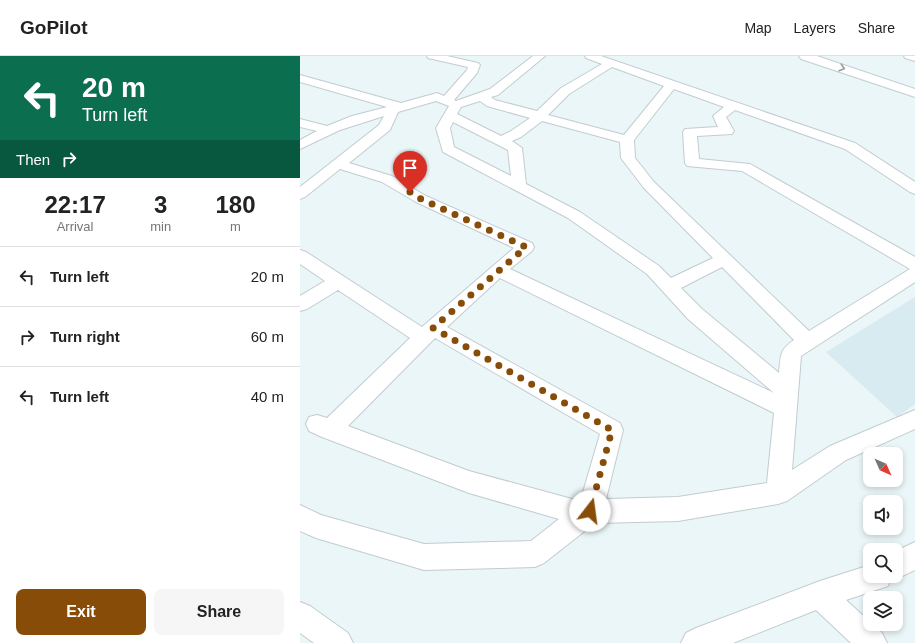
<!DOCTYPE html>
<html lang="en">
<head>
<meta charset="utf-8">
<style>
  :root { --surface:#fff; --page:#f6f6f6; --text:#222; --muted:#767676; --line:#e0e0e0; --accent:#884c09 }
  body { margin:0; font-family:Arial,sans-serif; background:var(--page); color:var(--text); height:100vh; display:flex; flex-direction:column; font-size:15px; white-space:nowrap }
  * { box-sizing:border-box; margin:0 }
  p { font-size:13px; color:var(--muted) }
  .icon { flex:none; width:22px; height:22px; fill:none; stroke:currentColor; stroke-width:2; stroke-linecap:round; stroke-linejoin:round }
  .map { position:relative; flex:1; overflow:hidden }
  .details { display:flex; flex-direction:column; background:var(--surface); width:300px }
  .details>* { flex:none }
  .guide { background:#0b6e4f; color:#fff; overflow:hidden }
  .needle { width:26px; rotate:135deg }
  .controls { position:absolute; left:563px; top:391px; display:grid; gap:8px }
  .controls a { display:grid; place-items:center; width:40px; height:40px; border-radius:8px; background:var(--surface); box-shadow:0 2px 6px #0003; font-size:20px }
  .pin { position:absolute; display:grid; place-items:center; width:34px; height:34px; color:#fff; margin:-41px -17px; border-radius:50% 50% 50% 0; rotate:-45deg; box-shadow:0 0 4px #0007 }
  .pin .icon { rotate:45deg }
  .me { position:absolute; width:44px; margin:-22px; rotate:15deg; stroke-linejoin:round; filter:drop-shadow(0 0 3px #0008) }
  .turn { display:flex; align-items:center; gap:14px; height:84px; padding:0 16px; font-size:18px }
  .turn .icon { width:52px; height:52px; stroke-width:2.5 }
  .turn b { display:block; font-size:28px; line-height:34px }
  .then { display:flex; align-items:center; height:38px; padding:0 16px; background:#0003; gap:8px; font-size:15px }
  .eta { display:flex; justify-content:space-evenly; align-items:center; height:68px; text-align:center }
  .eta b { font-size:24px; font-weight:700; line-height:28px }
  .primary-button { display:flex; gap:8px; margin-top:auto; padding:8px 16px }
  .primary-button a { flex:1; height:46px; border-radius:8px; background:var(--accent); color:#fff; font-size:16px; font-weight:700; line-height:46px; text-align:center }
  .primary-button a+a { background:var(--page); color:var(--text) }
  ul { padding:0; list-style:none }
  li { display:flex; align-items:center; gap:12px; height:60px; padding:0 16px; border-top:1px solid var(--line) }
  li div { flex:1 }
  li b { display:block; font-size:15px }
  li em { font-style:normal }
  header { display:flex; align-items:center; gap:24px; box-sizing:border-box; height:56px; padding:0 20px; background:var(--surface); border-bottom:1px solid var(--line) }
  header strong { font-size:19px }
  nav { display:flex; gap:22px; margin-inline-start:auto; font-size:14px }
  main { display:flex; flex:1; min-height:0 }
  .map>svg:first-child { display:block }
</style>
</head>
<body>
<header>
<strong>GoPilot</strong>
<nav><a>Map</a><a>Layers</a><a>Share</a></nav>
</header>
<main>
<section class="details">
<div class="guide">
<div class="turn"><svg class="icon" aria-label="left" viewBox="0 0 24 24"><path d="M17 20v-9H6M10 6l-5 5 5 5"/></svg><div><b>20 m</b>Turn left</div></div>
<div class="then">Then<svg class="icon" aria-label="right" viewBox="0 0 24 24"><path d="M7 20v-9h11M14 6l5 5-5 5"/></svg></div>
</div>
<div class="eta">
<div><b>22:17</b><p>Arrival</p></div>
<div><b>3</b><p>min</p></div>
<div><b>180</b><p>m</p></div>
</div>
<ul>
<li><svg class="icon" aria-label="left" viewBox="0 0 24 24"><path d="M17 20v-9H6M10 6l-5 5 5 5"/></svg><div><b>Turn left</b></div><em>20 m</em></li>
<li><svg class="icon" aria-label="right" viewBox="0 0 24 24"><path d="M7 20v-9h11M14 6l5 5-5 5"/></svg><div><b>Turn right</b></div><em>60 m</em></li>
<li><svg class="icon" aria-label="left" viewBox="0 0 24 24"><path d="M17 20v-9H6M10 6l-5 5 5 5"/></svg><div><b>Turn left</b></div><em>40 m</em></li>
</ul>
<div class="primary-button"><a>Exit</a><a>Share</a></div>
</section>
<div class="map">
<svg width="615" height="587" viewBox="0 0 615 587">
  <rect width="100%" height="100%" fill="#ebf6f9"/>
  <!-- built -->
  <path fill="#d8ebf1" d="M615,241V348L597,361L526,296Z"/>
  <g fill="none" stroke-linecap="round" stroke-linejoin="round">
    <!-- street casing -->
    <g stroke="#c2ccd0" stroke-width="2">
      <path id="street" d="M127,0H147L178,7L180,9L177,17L154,44L156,45L190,33L233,0H245L198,39L191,41L195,44L237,55L261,32L302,8L286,2L285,0H301L555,87L615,126V138L610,136L545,93L435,54L426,61L434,75L432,78L397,80L399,103L450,108L615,201V226L501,300L492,414L530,390L615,354V373L546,404L487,445L478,448L378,465L295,467L244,507L235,511L124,514L16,482L0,475V449L21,459L124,488L231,485L259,463L169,437L22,381L9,375L6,368L9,361L17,359L27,362L110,282L38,234L7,253L0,255V240L25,225L0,208V194L6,196L122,271L214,192L116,146L82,126L40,113L5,141L0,143V131L79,69L84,60L40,74L0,93V84L17,75L0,71V63L27,70L52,60L87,51L0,26V19L101,47L137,37L144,40L167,14L168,11L128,2ZM312,11L364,30L324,79L248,59L269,38ZM374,33L424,51L413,60L418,71L385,73L383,76L385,107L387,110L442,115L610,213L509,275L354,126L335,102L334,84ZM136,45L149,50L136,72L143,96L268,162L347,218L388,263L474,337L210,213L232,195L234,191L232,187L126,140L92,120L49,107L90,74L98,56ZM180,45L187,50L230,62L211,75L201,80L157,58L161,51ZM242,65L320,86L321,102L344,132L413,202L371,222L359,210L280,156L226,128L222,92L212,85L221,81ZM153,66L208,94L211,120L154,91L150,72ZM422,211L494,284C479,294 481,300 479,317L402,253L381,232ZM200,222L474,357L467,427L378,441L306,443L323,374L320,367L147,271ZM135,282L300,378L281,443H272L169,415L48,370Z
        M604,0H615V5L605,2Z
        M615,486V514L596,523L591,521L588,530L546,544L570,566V568H573L582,577L587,587H551L516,554L433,587H381L386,577L396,572L520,525L570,509V520H596V495Z
        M0,546L10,550L48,577L53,587H14L0,577Z"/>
    </g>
    <!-- primary casing -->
    <g stroke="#c2ccd0" stroke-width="2">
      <path id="primary" d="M499,0H517L615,33V41L501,3Z"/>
    </g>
    <!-- street -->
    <use href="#street" fill="#fff" fill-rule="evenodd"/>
    <!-- primary -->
    <use href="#primary" fill="#fff" fill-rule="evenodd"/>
  </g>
  <!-- one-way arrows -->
  <defs><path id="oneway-chevron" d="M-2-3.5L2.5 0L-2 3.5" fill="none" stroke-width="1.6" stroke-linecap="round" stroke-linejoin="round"/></defs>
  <use stroke="#9a9c9c" href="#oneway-chevron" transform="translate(542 12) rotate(18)"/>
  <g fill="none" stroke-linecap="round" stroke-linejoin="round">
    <!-- route -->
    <path stroke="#884c09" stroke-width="7" stroke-dasharray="0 12.6" d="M110,136L121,143L226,191L133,272L312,374L290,455"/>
  </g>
</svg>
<div class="controls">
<a><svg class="needle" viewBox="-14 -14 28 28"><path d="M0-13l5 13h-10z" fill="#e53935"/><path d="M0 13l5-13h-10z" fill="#767676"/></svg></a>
<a><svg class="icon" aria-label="sound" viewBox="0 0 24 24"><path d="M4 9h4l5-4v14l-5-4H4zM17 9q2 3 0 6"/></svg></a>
<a><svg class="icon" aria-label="search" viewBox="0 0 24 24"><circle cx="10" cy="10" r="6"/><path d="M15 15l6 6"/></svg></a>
<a><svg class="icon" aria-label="layers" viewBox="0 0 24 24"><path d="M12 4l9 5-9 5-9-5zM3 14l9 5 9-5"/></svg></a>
</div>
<div class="pin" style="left:110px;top:136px;background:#d93025"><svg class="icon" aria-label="arrive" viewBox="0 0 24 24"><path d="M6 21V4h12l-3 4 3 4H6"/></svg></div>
<svg class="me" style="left:290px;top:455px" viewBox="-20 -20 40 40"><circle r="19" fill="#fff"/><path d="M0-13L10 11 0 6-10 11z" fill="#884c09"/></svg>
</div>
</main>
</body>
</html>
